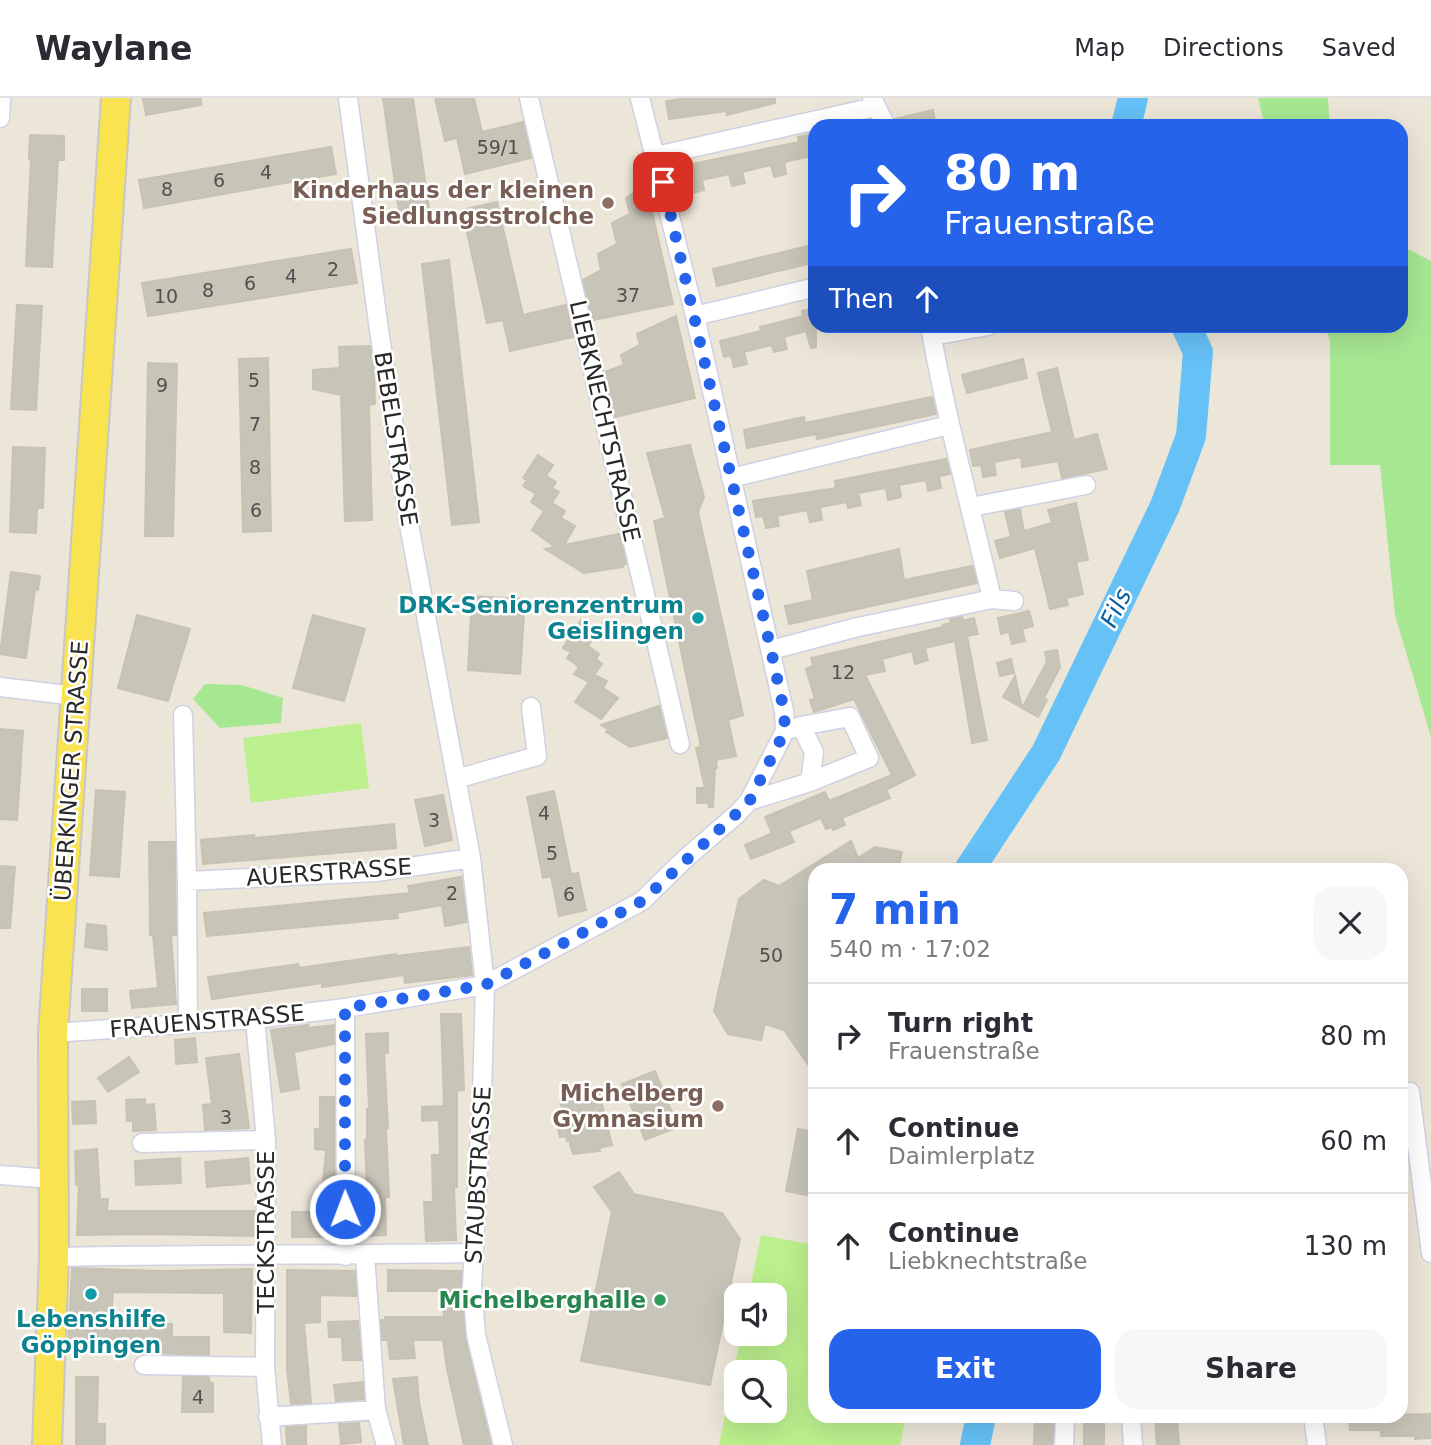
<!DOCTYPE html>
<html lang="en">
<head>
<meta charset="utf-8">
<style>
  :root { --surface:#fff; --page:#f7f7f7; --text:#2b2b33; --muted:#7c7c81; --line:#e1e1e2; --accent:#2563eb }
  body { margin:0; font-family:"DejaVu Sans",sans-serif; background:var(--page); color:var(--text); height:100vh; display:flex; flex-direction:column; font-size:26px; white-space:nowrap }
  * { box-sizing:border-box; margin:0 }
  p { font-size:23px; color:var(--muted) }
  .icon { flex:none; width:38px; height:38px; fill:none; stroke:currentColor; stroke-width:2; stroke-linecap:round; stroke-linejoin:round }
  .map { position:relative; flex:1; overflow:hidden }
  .sheet { position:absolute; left:808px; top:765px; width:600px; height:560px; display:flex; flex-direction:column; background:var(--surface); border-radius:21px; box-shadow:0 7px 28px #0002 }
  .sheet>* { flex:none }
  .top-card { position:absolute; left:808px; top:21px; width:600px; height:214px; border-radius:21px; box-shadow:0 7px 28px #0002; background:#2563eb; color:#fff; overflow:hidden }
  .tools { position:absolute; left:724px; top:1185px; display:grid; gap:14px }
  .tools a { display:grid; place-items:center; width:63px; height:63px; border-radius:14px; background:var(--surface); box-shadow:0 7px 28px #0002; font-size:35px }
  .pin { position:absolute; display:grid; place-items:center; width:60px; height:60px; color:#fff; margin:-30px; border-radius:14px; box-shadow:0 4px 10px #0006 }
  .me { position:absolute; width:77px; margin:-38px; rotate:359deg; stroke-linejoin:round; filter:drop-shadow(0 0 5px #0008) }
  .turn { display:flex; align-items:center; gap:24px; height:147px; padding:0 21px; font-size:32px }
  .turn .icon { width:91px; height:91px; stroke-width:2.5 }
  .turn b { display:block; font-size:49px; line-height:60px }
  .then { display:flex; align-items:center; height:66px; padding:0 21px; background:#0003; gap:14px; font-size:26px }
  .round { display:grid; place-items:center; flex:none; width:74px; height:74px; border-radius:21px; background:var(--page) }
  .summary { display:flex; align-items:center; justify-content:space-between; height:119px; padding:0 21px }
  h1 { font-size:42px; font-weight:600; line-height:52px; color:var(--accent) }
  .primary-button { display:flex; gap:14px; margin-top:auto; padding:14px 21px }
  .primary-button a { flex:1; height:80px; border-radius:21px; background:var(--accent); color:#fff; font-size:28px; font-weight:600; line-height:80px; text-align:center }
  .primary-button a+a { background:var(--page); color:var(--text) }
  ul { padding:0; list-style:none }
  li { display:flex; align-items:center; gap:21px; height:105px; padding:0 21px; border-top:2px solid var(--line) }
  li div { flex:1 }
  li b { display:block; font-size:26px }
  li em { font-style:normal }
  header { display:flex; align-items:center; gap:42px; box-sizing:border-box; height:98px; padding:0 35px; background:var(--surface); border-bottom:2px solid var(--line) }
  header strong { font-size:33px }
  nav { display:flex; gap:38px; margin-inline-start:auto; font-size:24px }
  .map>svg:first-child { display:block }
</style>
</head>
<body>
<header>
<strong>Waylane</strong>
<nav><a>Map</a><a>Directions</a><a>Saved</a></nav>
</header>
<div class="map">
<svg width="1431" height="1347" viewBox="0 0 1431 1347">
  <rect width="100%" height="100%" fill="#ece6d9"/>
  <!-- green -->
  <path fill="#a7e792" d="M1258,0H1328L1330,28H1265Z
    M1402,148L1431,163V639L1395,517L1380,367H1330V243L1325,228H1402Z
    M205,586L242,587L283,600L281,625L220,630L193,601Z"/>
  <!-- pitch -->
  <path fill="#bcef8d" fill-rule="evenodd" d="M361,625L369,690L251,705L243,640Z
    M761,1137L815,1147L816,1318H906L900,1347H719L741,1236H775V1197H749ZM737,1274H775V1312H737Z"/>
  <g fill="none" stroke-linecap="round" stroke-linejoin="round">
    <!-- river -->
    <path stroke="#65c1f6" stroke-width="30" d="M1126,28L1133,0
      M969,772L1046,655L1165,408L1191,338L1198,254L1186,228
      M975,1347L981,1318"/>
  </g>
  <!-- building -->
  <path fill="#c7c4b8" stroke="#c8c2b3" stroke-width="2" d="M143,0H201V7L146,17Z
    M383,0H413L430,117L400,121Z
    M435,0H474L482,34L523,24L531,60L465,76L457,40L445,43Z
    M688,0H775V5L727,17L726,13L669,21L666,3Z
    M933,12L936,28H897L895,21Z
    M816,35V57L784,64L786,76L774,79L771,67L742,74L745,85L732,88L729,76L702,82L704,92L692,95L689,83L681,85L677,69L799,44L798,39Z
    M30,37L64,38V62H58L52,169L26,168L31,61H29Z
    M331,49L336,76L144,110L139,82Z
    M646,87L673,206L593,222L583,182L601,172L598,156L617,146L612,125L630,116L626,100Z
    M497,104L523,217L566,207L573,239L510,253L503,222L487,225L462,112Z
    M816,146V164L717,188L713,171Z
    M351,151L357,185L148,218L142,185Z
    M449,162L479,424L452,427L422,166Z
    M17,207L42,208L36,312L11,311Z
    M816,210V249L811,250L806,233L784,239L787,251L774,254L772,247L744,254L747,266L734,269L731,257L724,259L720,243L761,233L760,229L803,218L802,213Z
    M676,218L695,300L615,319L605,274L624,267L621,257L640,247L637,236Z
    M370,248L374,275L375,306L369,307L372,422L345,423L341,297L313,291V272L340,270L339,249Z
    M268,260L271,433L243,434L239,261Z
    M1023,261L1027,280L967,295L962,277Z
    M148,265L177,266L173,438H145Z
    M1057,270L1074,342L1097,336L1107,371L1062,380L1058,363L1022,369L1021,359L994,364L996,377L983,379L981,367L973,368L970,352L1052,334L1038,275Z
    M932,299L936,316L817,341L816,336L747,350L744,332L804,319L805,325Z
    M690,347L704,399L698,414L743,617L728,622L736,658L716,662L717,670L715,671L713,709H709L708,705H697V690H705L696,650L701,649L654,423L665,420L647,355Z
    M13,349L45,350L43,410H37L36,435L10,434Z
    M538,357L553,367L546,378L556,384L552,390L559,394L552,405L565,413L561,420L575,428L564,447L619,436L626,466L622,467L623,469L584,475L545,451L555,449L532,432L544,413L531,404L536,396L523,388L527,382L523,380Z
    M946,361L950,376L939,378L941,390L928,393L926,382L899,387L901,399L888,402L886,390L858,395L861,407L848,410L847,404L820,409L822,422L810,424L807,412L777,418L779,428L772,429L766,430L763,418L756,419L753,403L836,390L835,383Z
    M1076,405L1088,462L1076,464L1083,496L1066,500L1068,507L1050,511L1035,450L1000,460L995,443L1011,439L1005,414L1020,411L1024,433L1052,425L1048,412Z
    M899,451L904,482L972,468L977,485L789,526L785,508L813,502L807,473Z
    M11,474L40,478L38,492L35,491L26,560L0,556Z
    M472,498L525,501L520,576L468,572Z
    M1029,513L1033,528L1022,531L1025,543L1012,546L1009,534L1001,536L998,520Z
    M137,517L190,531L168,603L118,590Z
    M313,517L365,531L344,603L293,590Z
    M962,519L963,523L974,520L978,536L967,538L987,642L972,645L955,543L925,550L928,562L915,566L912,553L882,561L885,573L865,577L915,677L886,692L890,700L842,720L845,727L833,732L832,729L826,731L821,720L789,733L794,744L751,761L745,747L772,735L765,719L825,694L829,703L892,677L854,601L814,614L810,602L815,601L806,571L813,568L811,560L943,529V527L951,525L950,521Z
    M581,522L597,533L588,548L599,556L596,561L602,566L594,577L607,583L603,590L618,600L601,621L575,604L589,584L574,576L579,569L567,560L571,554L563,550Z
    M1057,552L1060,569L1044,600L1047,602L1038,619L1022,610L1047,564L1045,554Z
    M1011,561L1014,575L1000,578L997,565Z
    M1015,578L1022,610L1003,599Z
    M659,608L667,640L630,649L606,634L608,631L601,627Z
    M0,631L23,633L17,722L0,721Z
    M96,692L125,694L119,779L90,777Z
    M554,693L571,776L578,775L586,812L559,818L551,778L543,780L527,699Z
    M443,697L452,742L425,748L415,702Z
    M394,726L396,750L203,766L201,742L254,737L255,740Z
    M851,743L858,760L875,749L902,754L898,772H816V978L784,932L765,926L761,942L728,936L714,913L739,801L764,782L779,788Z
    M149,744H175L176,837H171L176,906L132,910L130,893L158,890L153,837H150Z
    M0,768L15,769L10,830H0Z
    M461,779L467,824L445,828L442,807L397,815L398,820L207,838L204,815L410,795L408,788Z
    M87,826L106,828L107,852L85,849Z
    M469,849L472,877L405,885L404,877L322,889V885L212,901L208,879L298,866L299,870L396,856L397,858Z
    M82,891H107V913H82Z
    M441,916H461L464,992L457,993V1089H454L456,1142L426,1143L424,1104H433L432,1057H440L439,1022L422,1023V1009L444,1008Z
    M308,927V930L334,927V946L294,954L299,991L281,994L271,932Z
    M388,935V955H384L388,1030H386L389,1099H385L386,1137L366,1138L365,1114H368L365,1042H367V1011H369L366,936Z
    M195,940L197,964L176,966L175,942Z
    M239,956L249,1030L205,1032L203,1007L212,1006L206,960Z
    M129,959L139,974L108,994L98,980Z
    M655,973L678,1029L645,1042L622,986Z
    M586,993V995L599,994L612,1047L599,1050L600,1053L573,1056L569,1042L567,1043L566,1038L560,1039L556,1023L562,1021L561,1017L563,1016L560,1002Z
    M320,999H334V1086L323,1085L326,1052L315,1051V1031L320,1032Z
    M145,1001V1007L154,1006L156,1032L133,1033V1023H127L126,1002Z
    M95,1003L96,1025L73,1026L72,1004Z
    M798,1031L816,1034V1099L786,1093Z
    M97,1051L100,1101H108L107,1113H254V1138L152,1136L77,1137L79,1087H76L75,1053Z
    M180,1060L181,1085L136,1087L135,1063Z
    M248,1060L250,1085L207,1089L205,1064Z
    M619,1074L634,1096L722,1115L740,1141L710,1287L581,1263L612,1114L594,1089Z
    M292,1114H334L335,1139H292Z
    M72,1170L161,1173L252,1171L251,1235L224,1234V1195L113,1194L111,1221L129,1222V1226H172V1239H209V1257L68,1252Z
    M287,1172L355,1173L356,1198L320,1197V1224L304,1225L311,1305L291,1306L287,1271Z
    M388,1172L461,1173L465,1240L491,1347H464L447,1271L443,1242H413L415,1260L390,1261L388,1242H382L381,1222H385V1219H444L442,1193H388Z
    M358,1223L361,1262H343L342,1239H329L328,1224Z
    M76,1279H98L97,1326H105V1347H76Z
    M183,1279H209V1284L213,1285V1314H182Z
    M417,1279L419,1304L428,1347H404L393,1281Z
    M363,1284L364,1301L336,1303L334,1287Z
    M1430,1316L1431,1340L1415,1341V1338H1381V1332H1350L1349,1318Z
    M1035,1318H1054L1052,1347H1034Z
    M1084,1318H1104V1347H1084Z
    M1155,1318H1177L1179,1347H1157Z
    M359,1325L361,1344L341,1346L339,1326Z
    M306,1328V1347H287L286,1329Z"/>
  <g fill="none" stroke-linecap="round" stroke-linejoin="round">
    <!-- street casing -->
    <g stroke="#cfd1e3" stroke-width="21">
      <path id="street" d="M348,0L379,232L410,432L471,760L485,887L482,996L472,1188L476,1237L503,1347
        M529,0L680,646
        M872,0L886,28
        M0,20L1,0
        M656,58L875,9
        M695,218L816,189
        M930,228C946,320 971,410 992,501L1014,503
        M932,238L988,228
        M731,380L949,327
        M971,409L1086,387
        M771,552L858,529L992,501
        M0,589L76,598
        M183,617L187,783
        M801,628L850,619L869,660L810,684
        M456,681L537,658L531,609
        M749,703L810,684L814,654L801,628L791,631
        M345,910L346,1158
        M255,921L266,1042L265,1269L272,1347
        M188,925L187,783L376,774L471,760
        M53,935L255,921L345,910L485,887L642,803L686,760L737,716L749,703L785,633L784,613L695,218L640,0
        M1410,994L1431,1155
        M142,1045L266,1042
        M0,1077L52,1081
        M365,1157L376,1312L386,1347
        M54,1159C193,1156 333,1157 472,1155
        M144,1267L265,1269
        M1131,1318L1133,1347
        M1313,1318L1317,1347
        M268,1319L376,1312
        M1064,1347L1065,1318"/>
    </g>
    <!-- primary casing -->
    <g stroke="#c7c7c7" stroke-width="32">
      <path id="primary" d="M47,1347L54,1159L53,935L116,0"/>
    </g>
    <!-- street -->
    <use href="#street" stroke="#fff" stroke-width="18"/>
    <!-- primary -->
    <use href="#primary" stroke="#fae351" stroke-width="28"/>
  </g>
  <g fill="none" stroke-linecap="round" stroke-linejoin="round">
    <!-- route -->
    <path stroke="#2563eb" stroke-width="12" stroke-dasharray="0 21.6" d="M345,1111V910L485,887L642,803L749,704L785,633L784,613L771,552L663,84"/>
  </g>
  <!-- markers -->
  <g fill="#8d6e63" stroke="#fff" stroke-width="2.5">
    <circle cx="608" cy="105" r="7"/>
    <circle cx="718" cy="1008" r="7"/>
  </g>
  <g fill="#0f9aa8" stroke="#fff" stroke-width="2.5">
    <circle cx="698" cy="520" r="7"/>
    <circle cx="91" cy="1196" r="7"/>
  </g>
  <circle fill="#2e9e5b" stroke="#fff" stroke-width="2.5" cx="660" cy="1202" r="7"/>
  <g text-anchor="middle" stroke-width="5" stroke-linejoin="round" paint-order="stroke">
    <!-- number labels -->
    <g font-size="19" fill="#50504d">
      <text x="498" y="56">59/1</text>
      <text x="266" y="81">4</text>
      <text x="219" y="89">6</text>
      <text x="167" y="98">8</text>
      <text x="333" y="178">2</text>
      <text x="291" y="185">4</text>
      <text x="250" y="192">6</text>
      <text x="208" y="199">8</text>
      <text x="628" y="204">37</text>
      <text x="166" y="205">10</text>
      <text x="254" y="289">5</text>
      <text x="162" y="294">9</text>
      <text x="255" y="333">7</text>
      <text x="255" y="376">8</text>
      <text x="256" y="419">6</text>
      <text x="843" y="581">12</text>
      <text x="544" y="722">4</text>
      <text x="434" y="729">3</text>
      <text x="552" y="762">5</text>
      <text x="452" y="802">2</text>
      <text x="569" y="803">6</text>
      <text x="771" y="864">50</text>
      <text x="226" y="1026">3</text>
      <text x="198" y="1306">4</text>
    </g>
    <!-- education labels -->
    <g font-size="23" font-weight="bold" fill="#785e54" stroke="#fff" text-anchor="end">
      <text x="594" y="100">Kinderhaus der kleinen<tspan x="594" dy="26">Siedlungsstrolche</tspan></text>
      <text x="704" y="1003">Michelberg<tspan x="704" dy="26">Gymnasium</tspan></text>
    </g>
    <!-- street labels -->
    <g font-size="23" fill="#292929" stroke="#fff">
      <text transform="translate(605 323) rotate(77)" y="8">LIEBKNECHTSTRASSE</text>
      <text transform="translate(396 341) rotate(81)" y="8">BEBELSTRASSE</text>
      <text transform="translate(71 673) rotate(-86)" y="8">ÜBERKINGER STRASSE</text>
      <text transform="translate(329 774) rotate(-4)" y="8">AUERSTRASSE</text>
      <text transform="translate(207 923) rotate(-5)" y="8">FRAUENSTRASSE</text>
      <text transform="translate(478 1077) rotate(-87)" y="8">STAUBSTRASSE</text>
      <text transform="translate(266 1134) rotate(-90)" y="8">TECKSTRASSE</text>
    </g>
    <!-- culture labels -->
    <g font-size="23" font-weight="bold" fill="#0d838f" stroke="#fff" text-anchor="end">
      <text x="684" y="515">DRK-Seniorenzentrum<tspan x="684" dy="26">Geislingen</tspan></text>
      <text x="91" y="1229" text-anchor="middle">Lebenshilfe<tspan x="91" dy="26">Göppingen</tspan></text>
    </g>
    <!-- leisure labels -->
    <g font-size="23" font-weight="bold" fill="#27864d" stroke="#fff" text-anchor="end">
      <text x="646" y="1210">Michelberghalle</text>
    </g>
    <!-- water labels -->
    <g font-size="24" font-style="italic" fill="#045ca1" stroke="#fff">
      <text transform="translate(1116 510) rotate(-64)" y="8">Fils</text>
    </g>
  </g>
</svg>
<div class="tools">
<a><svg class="icon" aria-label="sound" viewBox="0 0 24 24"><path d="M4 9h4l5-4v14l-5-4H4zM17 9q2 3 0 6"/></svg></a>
<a><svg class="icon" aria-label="search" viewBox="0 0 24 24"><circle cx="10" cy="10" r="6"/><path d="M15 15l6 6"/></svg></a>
</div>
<div class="pin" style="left:663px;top:84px;background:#d93025"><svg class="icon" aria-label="arrive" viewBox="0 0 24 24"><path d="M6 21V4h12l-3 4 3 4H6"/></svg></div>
<svg class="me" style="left:345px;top:1111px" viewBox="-20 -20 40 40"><circle r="17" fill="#2563eb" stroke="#fff" stroke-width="3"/><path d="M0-11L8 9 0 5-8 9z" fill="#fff"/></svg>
<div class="top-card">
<div class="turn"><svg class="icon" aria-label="right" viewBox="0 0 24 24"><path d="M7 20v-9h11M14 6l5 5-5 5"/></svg><div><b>80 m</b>Frauenstraße</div></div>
<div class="then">Then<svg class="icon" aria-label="ahead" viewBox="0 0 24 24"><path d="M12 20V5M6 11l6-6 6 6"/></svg></div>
</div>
<section class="sheet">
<div class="summary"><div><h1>7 min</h1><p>540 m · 17:02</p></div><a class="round"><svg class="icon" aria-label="close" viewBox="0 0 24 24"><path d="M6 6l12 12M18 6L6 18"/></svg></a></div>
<ul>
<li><svg class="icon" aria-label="right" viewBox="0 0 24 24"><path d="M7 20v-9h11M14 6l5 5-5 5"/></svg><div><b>Turn right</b><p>Frauenstraße</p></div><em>80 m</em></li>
<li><svg class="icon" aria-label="ahead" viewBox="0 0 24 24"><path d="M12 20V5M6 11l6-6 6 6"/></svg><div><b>Continue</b><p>Daimlerplatz</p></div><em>60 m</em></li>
<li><svg class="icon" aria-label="ahead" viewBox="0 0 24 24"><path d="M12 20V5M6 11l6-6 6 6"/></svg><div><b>Continue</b><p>Liebknechtstraße</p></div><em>130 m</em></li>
</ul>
<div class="primary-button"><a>Exit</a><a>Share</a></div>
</section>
</div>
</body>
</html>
